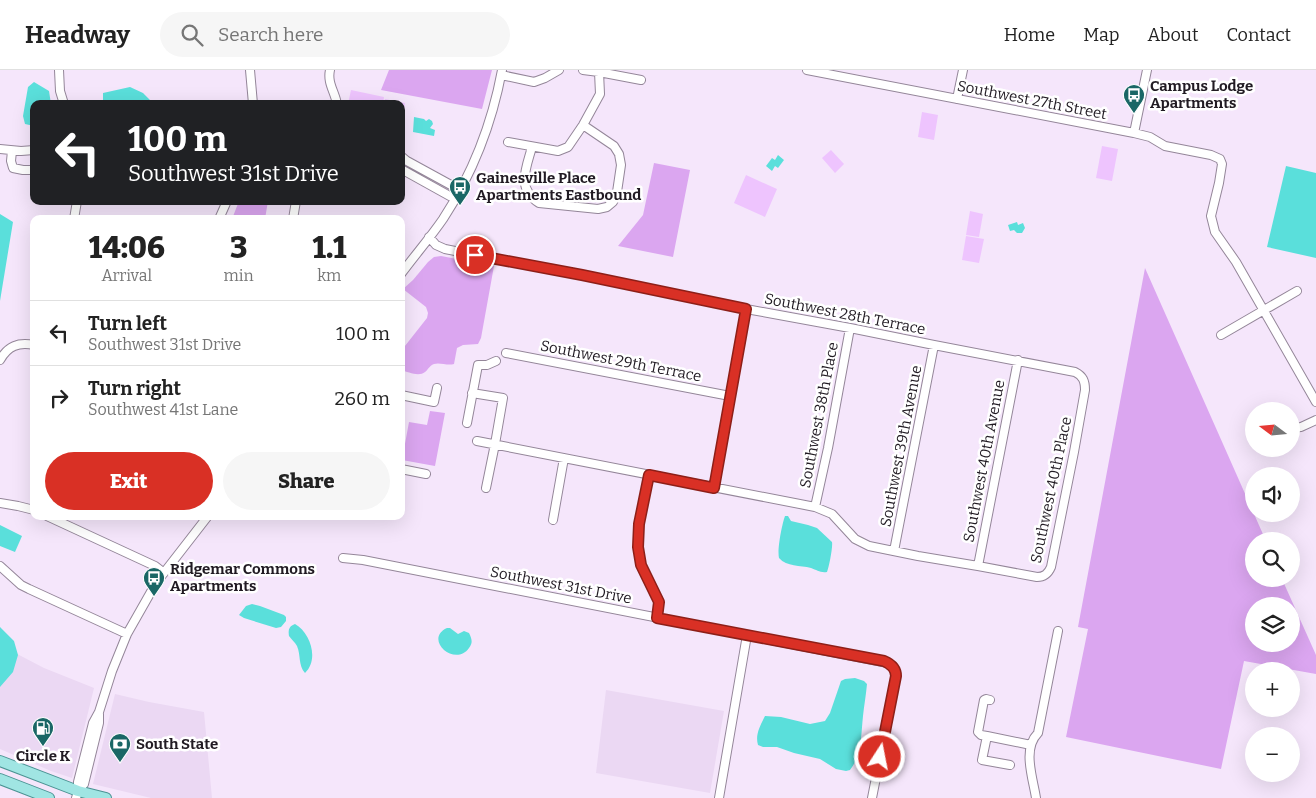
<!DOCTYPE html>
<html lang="en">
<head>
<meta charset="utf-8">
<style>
  :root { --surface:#fff; --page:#f6f6f6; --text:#222; --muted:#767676; --line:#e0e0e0; --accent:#d93025 }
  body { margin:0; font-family:Bitter,serif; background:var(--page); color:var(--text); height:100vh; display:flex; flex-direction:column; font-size:19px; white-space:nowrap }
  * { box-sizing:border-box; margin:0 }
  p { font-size:16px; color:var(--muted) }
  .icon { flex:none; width:28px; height:28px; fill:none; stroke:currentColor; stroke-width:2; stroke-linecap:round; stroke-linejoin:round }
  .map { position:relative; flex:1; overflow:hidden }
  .panel { position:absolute; left:30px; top:145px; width:375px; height:305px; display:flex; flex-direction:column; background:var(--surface); border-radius:10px; box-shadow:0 5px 20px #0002 }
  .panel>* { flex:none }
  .guide { position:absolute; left:30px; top:30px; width:375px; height:105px; border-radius:10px; box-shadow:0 5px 20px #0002; background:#202124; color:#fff; overflow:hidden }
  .needle { width:32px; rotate:286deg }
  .tools { position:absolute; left:1245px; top:332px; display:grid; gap:10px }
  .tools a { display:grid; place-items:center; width:55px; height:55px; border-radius:50%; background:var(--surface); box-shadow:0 5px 20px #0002; font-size:25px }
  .pin { position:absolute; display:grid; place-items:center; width:42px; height:42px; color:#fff; margin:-21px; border:2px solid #fff; border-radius:50%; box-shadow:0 1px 5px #0007 }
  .me { position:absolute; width:55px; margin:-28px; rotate:11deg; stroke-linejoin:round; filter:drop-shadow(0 0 4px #0008) }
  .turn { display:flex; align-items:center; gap:18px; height:105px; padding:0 15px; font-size:22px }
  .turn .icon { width:65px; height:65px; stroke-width:2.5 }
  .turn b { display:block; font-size:35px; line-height:42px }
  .eta { display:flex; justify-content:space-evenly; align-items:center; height:85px; text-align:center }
  .eta b { font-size:30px; font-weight:800; line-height:35px }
  .cta { display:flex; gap:10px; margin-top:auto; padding:10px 15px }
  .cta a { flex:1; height:58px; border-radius:30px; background:var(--accent); color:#fff; font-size:20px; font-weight:800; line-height:58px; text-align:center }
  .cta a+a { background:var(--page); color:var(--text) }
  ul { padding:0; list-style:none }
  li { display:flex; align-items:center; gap:15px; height:65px; padding:0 15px; border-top:1px solid var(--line) }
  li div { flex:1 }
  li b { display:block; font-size:19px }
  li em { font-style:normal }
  header { display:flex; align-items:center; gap:30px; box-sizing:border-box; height:70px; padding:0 25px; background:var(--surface); border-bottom:1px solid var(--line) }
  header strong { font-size:24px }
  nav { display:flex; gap:28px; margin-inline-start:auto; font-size:18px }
  .search { width:350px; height:45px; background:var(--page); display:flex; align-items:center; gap:12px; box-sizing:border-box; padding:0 18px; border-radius:28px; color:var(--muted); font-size:19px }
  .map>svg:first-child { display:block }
</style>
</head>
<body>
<header>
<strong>Headway</strong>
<div class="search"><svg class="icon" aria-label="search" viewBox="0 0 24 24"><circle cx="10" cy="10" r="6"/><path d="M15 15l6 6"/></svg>Search here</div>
<nav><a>Home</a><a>Map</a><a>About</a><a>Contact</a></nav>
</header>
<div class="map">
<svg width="1316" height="728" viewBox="0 0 1316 728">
  <rect width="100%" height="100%" fill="#f5e6fb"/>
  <!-- built -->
  <path fill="#ebd8f3" d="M0,575L44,598L94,618L72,708L51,701L0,679Z
    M606,620L724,641L710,723L596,703Z
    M115,624L149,632L204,642L212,728H151L93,714Z"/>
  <!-- green -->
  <path fill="#eec4fe" d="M351,20L384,27L383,34H348Z
    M385,29L405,33L403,46H401V34H384Z
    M922,42L938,45L934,70L918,67Z
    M1102,76L1118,79L1112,111L1096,108Z
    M831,80L844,94L835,103L822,88Z
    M746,105L777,119L765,147L734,133Z
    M970,141L983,144L979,167L966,165Z
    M966,166L984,169L979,193L962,190Z"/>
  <!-- forest -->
  <path fill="#dba6f0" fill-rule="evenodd" d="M389,0H492L482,39L381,20Z
    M654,93L690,100L673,187L618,176L643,145Z
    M239,131H268L265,149H232Z
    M441,186L494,196L481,268L478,274L463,275L457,278L454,294C447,296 440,292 434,294C429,296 428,300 425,302C419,307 408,302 401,300V281L427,248L428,243L426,237L403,219L413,210L428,192L434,187Z
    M1145,198L1266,471H1254V509H1282L1316,585V604L1244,591L1221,699L1066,667L1088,559L1078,557ZM1291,536V574H1254V536Z
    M430,341L445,343L435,396L402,390L409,352L427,355Z"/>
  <!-- water -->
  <path fill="#5adfdb" d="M34,12L49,21L51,34H34V56L25,54L23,46L28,17Z
    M130,17L143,23L154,34H103V23Z
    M414,47L424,49L426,51L429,49L432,51L433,54L430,58L435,60L434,66L413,62Z
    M778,85L784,90L778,98L775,96L772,101L766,96L772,88L775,90Z
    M1286,96L1316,103V188L1267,177Z
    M0,144L13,152L0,231Z
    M1017,152L1018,155L1023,153L1025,158L1022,163H1017L1014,160L1010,161L1008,155Z
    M785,446H788L791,451L808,455L817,458L832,472C833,477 829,497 827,502C820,503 817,500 811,498C800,495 787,497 779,488C777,480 782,454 785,446Z
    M0,455L22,466L15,482L0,476Z
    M252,534L260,536L284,545L286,547V551L281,557L276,558L244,548L239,545L246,536Z
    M295,554C311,563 319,590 305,603C298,595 301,585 297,576C295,572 291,569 289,566C288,560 289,556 295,554Z
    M0,557L14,571L18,585L13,602L0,617Z
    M447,558H450L458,564L464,561L469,563C472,569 473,573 469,578C455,598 423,569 447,558Z
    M855,608L864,611L867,614C866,625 864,636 863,646C861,664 862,685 850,700L846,701L836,699L820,689L794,683L777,677H763L758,675C755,665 760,656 765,646L781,647L810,654L825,651L830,643L841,611L845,609Z"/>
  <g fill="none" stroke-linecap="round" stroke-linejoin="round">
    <!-- minor casing -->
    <g stroke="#948699" stroke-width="10">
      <path id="minor" d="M59,0L60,21L64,34
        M250,0L253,34
        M330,0C327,13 335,22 337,34
        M599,0V2L641,10
        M807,0L1134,63L1150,67L1165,76L1211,85L1220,89L1222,94L1219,113L1211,146L1215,162L1236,192L1316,332
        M501,5L534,12L545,8L559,0
        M957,29L963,0
        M1134,63L1147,0
        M508,72L558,81L568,77L583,55L600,24L599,2L583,0
        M532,77C526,99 516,118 539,133L598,139L607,137L613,132L617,122L621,95L619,84L614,76L583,55
        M0,79L21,81L34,80
        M12,81L11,91L13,98L23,100H34
        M401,86L407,91L460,120
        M401,99L455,129
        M74,149L77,131
        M219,149L227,131
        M293,149L296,131
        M429,167L436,175L445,179L475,185L582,205L746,239L850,258L934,275L1075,302C1083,306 1085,311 1085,320L1074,382L1051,497C1048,504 1044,507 1037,507L978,496L918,486L869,476L855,469L832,444L815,437L477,371
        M401,204C415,185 430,168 443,149C473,103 492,54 502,0
        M1221,265L1297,221
        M506,283L730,326
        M0,290C8,276 18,272 34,275
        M472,323L503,328L495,374L486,418
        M401,325L434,332L437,318
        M467,353L478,295H487L496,291
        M1291,358L1301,357L1316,350
        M401,399L426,404
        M649,405L639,455L638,477L641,495L659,532L657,548
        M714,418L746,239
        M0,433L18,436L34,440
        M815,437L828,378L850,258
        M47,446L155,496L164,503
        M553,450L564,388
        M894,481L934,275
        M343,488L363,490L888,593L894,599L896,606L872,728
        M0,496L21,515L29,519L127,564
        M978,496L1018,290
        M987,666L981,665L978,662L984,630L986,629L990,630
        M1010,695L982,690L987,666L1031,675
        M78,721L84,714L99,653V644
        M76,728L78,721V712L93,653L99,642L112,601L127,564L156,513L208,446
        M719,728L747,565
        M1036,728C1033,708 1022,679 1038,663L1058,561"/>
    </g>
    <!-- major casing -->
    <g stroke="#4b9393" stroke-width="12">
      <path id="major" d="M0,691L78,721L106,728
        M0,709L49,728"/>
    </g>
    <!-- minor -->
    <use href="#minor" stroke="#fff" stroke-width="8"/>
    <!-- major -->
    <use href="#major" stroke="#a0e5e3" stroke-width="10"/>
  </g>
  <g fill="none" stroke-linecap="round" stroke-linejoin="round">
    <!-- route casing -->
    <g stroke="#8d1f18" stroke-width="12">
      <path id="route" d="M475,185L582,205L746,239L714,418L649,405L639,454L638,477L641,495L659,532L657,548L884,591C891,594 896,598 896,606L880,687"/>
    </g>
    <!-- route -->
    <use href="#route" stroke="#d93025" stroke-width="9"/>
  </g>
  <!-- icons -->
  <defs>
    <g id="bus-pin" transform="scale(1.125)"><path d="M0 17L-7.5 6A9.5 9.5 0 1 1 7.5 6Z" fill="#1a6766" stroke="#fff"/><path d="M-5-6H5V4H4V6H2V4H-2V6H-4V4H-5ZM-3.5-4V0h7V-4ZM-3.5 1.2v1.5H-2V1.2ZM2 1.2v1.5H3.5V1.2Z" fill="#fff"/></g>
    <g id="fuel-pin" transform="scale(1.125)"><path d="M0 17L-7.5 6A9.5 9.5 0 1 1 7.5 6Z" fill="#1a6766" stroke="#fff"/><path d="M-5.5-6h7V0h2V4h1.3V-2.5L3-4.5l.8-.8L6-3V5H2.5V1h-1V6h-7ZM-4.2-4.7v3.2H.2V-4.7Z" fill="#fff"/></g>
    <g id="bank-pin" transform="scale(1.125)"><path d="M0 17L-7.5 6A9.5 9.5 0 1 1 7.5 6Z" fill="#1a6766" stroke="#fff"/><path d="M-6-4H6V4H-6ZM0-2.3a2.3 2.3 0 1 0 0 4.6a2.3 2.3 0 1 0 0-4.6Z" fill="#fff"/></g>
  </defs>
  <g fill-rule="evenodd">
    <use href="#bus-pin" x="1134" y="25"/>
    <use href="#bus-pin" x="460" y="117"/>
    <use href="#bus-pin" x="154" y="508"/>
    <use href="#fuel-pin" x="43" y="658"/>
    <use href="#bank-pin" x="120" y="674"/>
  </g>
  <g text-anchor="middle" stroke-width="5" stroke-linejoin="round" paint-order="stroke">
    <!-- poi labels -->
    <g font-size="15" font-weight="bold" fill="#211b23" stroke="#fff" text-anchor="start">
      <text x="1150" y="21">Campus Lodge<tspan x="1150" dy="17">Apartments</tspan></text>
      <text x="476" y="113">Gainesville Place<tspan x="476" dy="17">Apartments Eastbound</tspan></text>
      <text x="170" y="504">Ridgemar Commons<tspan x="170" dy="17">Apartments</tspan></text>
      <text x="136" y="679">South State</text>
      <text x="43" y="691" text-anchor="middle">Circle K</text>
    </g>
    <!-- street labels -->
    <g font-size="15" fill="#211b23" stroke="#fff">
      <text transform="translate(1032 30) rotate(11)" y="5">Southwest 27th Street</text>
      <text transform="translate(845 244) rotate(11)" y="5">Southwest 28th Terrace</text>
      <text transform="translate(621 291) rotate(11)" y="5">Southwest 29th Terrace</text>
      <text transform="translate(819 345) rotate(-79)" y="5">Southwest 38th Place</text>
      <text transform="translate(901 376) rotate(-79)" y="5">Southwest 39th Avenue</text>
      <text transform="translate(984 391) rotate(-79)" y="5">Southwest 40th Avenue</text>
      <text transform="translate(1051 420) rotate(-78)" y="5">Southwest 40th Place</text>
      <text transform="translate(561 515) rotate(11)" y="5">Southwest 31st Drive</text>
    </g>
  </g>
</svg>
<div class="tools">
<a><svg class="needle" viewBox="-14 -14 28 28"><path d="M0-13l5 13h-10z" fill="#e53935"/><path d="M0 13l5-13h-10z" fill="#767676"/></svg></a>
<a><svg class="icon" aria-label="sound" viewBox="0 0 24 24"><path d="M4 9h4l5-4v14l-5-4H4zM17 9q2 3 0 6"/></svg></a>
<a><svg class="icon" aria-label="search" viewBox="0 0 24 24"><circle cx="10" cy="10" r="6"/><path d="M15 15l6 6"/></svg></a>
<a><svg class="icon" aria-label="layers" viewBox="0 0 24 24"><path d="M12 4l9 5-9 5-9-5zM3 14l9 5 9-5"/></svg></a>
<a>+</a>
<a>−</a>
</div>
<div class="pin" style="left:475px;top:185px;background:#d93025"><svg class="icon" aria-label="arrive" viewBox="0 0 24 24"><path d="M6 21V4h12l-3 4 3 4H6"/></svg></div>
<svg class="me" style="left:880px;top:687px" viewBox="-20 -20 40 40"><circle r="17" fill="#d93025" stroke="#fff" stroke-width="3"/><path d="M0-11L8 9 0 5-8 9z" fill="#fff"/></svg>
<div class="guide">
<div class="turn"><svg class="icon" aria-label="left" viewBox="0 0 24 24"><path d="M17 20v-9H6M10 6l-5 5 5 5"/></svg><div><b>100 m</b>Southwest 31st Drive</div></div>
</div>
<section class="panel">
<div class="eta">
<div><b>14:06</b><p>Arrival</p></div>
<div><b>3</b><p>min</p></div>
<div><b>1.1</b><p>km</p></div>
</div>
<ul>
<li><svg class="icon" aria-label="left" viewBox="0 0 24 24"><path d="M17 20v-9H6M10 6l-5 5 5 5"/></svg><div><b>Turn left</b><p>Southwest 31st Drive</p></div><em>100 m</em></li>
<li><svg class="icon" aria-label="right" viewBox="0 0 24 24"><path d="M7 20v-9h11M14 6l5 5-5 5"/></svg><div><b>Turn right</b><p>Southwest 41st Lane</p></div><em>260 m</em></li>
</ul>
<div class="cta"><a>Exit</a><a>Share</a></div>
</section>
</div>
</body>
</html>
